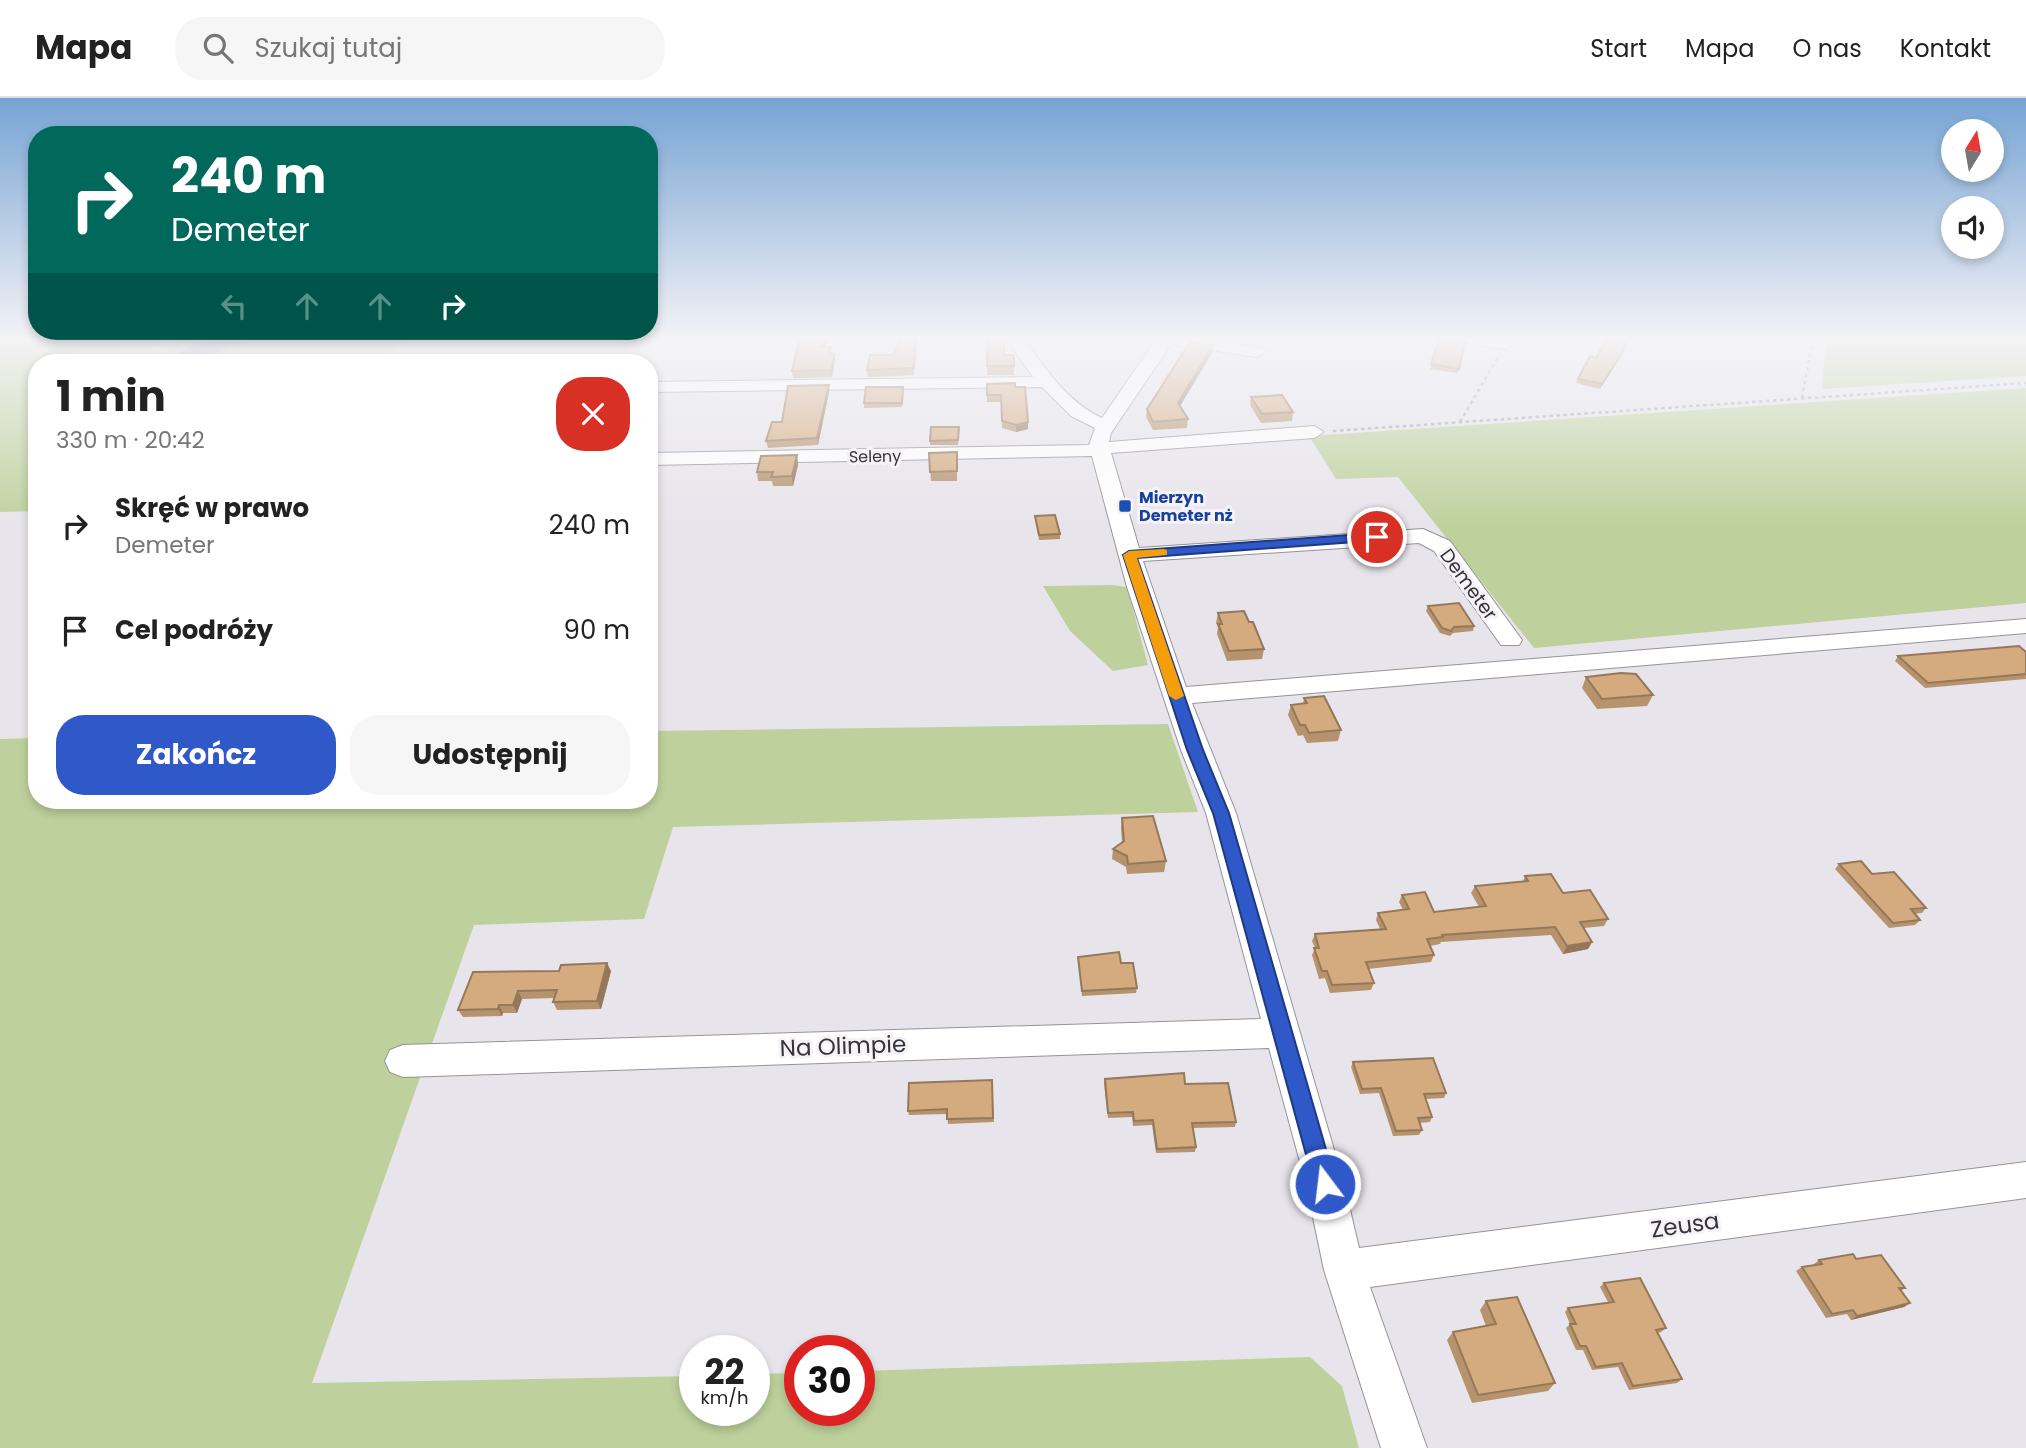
<!DOCTYPE html>
<html lang="pl">
<head>
<meta charset="utf-8">
<style>
  :root { --surface:#fff; --page:#f6f6f6; --text:#222; --muted:#767676; --line:#e0e0e0; --accent:#2f59c8 }
  body { margin:0; font-family:Poppins,sans-serif; background:var(--page); color:var(--text); height:100vh; display:flex; flex-direction:column; font-size:26px; white-space:nowrap }
  * { box-sizing:border-box; margin:0 }
  p { font-size:23px; color:var(--muted) }
  .icon { flex:none; width:38px; height:38px; fill:none; stroke:currentColor; stroke-width:2; stroke-linecap:round; stroke-linejoin:round }
  .map { position:relative; flex:1; overflow:hidden }
  .panel { position:absolute; left:28px; top:256px; width:630px; height:455px; display:flex; flex-direction:column; background:var(--surface); border-radius:28px; box-shadow:0 4px 10px #0003 }
  .panel>* { flex:none }
  .hud { position:absolute; left:28px; top:28px; width:630px; height:214px; border-radius:28px; box-shadow:0 4px 10px #0003; background:#00695c; color:#fff; overflow:hidden }
  .needle { width:46px; rotate:11deg }
  .buttons { position:absolute; left:1941px; top:21px; display:grid; gap:14px }
  .buttons a { display:grid; place-items:center; width:63px; height:63px; border-radius:50%; background:var(--surface); box-shadow:0 4px 10px #0003; font-size:35px }
  .speed { position:absolute; left:679px; top:1237px; display:flex; gap:14px; font-size:35px; font-weight:700; text-align:center }
  .speed>* { display:grid; place-content:center; width:91px; height:91px; border-radius:50%; background:var(--surface); box-shadow:0 4px 10px #0003; line-height:1 }
  .speed small { font-size:18px; font-weight:400 }
  .speed .limit { border:10px solid #d22; background:#fff; color:#111 }
  .pin { position:absolute; display:grid; place-items:center; width:60px; height:60px; color:#fff; margin:-30px; border:4px solid #fff; border-radius:50%; box-shadow:0 2px 7px #0007 }
  .me { position:absolute; width:77px; margin:-38px; rotate:345deg; stroke-linejoin:round; filter:drop-shadow(0 0 5px #0008) }
  .turn { display:flex; align-items:center; gap:24px; height:147px; padding:0 28px; font-size:32px }
  .turn .icon { width:91px; height:91px; stroke-width:2.5 }
  .turn b { display:block; font-size:49px; line-height:60px }
  .lanes { display:flex; align-items:center; height:66px; padding:0 28px; background:#0003; justify-content:center; gap:35px; direction:ltr }
  .lanes .off { opacity:.35 }
  .round { display:grid; place-items:center; flex:none; width:74px; height:74px; border-radius:28px; background:var(--page) }
  .headline { display:flex; align-items:center; justify-content:space-between; height:119px; padding:0 28px }
  h1 { font-size:42px; font-weight:700; line-height:52px }
  .cta { display:flex; gap:14px; margin-top:auto; padding:14px 28px }
  .cta a { flex:1; height:80px; border-radius:28px; background:var(--accent); color:#fff; font-size:28px; font-weight:700; line-height:80px; text-align:center }
  .cta a+a { background:var(--page); color:var(--text) }
  ul { padding:0; list-style:none }
  li { display:flex; align-items:center; gap:21px; height:105px; padding:0 28px }
  li div { flex:1 }
  li b { display:block; font-size:26px }
  li em { font-style:normal }
  header { display:flex; align-items:center; gap:42px; box-sizing:border-box; height:98px; padding:0 35px; background:var(--surface); border-bottom:2px solid var(--line) }
  header strong { font-size:33px }
  nav { display:flex; gap:38px; margin-inline-start:auto; font-size:24px }
  .search { width:490px; height:63px; background:var(--page); display:flex; align-items:center; gap:18px; box-sizing:border-box; padding:0 24px; border-radius:28px; color:var(--muted); font-size:26px }
  .map>svg:first-child { display:block }
</style>
</head>
<body>
<header>
<strong>Mapa</strong>
<div class="search"><svg class="icon" aria-label="search" viewBox="0 0 24 24"><circle cx="10" cy="10" r="6"/><path d="M15 15l6 6"/></svg>Szukaj tutaj</div>
<nav><a>Start</a><a>Mapa</a><a>O nas</a><a>Kontakt</a></nav>
</header>
<div class="map">
<svg width="2026" height="1350" viewBox="0 0 2026 1350">
  <rect width="100%" height="100%" fill="#e7e5eb"/>
  <!-- green -->
  <path fill="#bed19c" d="M0,240H61L43,258L139,246L149,240L159,244L148,250L163,254L186,240H207L161,264H37V413L0,414Z
    M262,240H405L383,261L452,264H188Z
    M1826,240H2026V278L1822,291Z
    M2026,290V505L1534,550L1398,379L1336,381L1309,338Z
    M1112,487L1127,489L1148,567L1113,573L1070,533L1043,488Z
    M1168,626L1198,714L673,729L644,821L474,827L312,1285L695,1278V1312H754V1276L800,1275V1312H859V1273L1310,1259L1342,1288L1359,1350H0V641L37,640V702H649V633Z"/>
  <!-- forest -->
  <path fill="#9fb27d" d="M61,240H149L139,246L42,258Z"/>
  <!-- water -->
  <path fill="#6c89b6" d="M207,240H262L188,264H161Z"/>
  <g fill="none" stroke-linecap="round" stroke-linejoin="round">
    <!-- minor casing -->
    <g stroke="#959398" stroke-width="2">
      <path id="minor" d="M1006,240H1023C1045,270 1067,304 1102,320L1157,240H1201L1262,250L1265,254L1256,259L1171,246L1111,335L1109,344L1314,328L1324,334L1314,340L1111,355L1139,450L1423,431L1450,443L1522,542L1519,547H1501L1434,453L1419,445L1143,463L1186,589L2026,521V535L1192,605L1236,715L1344,1086L1359,1150L2026,1064V1100L1370,1189L1427,1350H1381L1324,1172L1306,1086L1269,950L403,979L390,974L385,963L390,952L403,947L1261,921L1206,715L1181,652L1127,489L1092,358L649,367V355L1089,347L1095,330L1071,318L1042,289L649,294V284L1033,279Z
        M1460,240H1501L1513,246L1505,251L1468,245Z"/>
    </g>
    <!-- path -->
    <path stroke="#a7a5aa" stroke-width="2.5" stroke-dasharray="3.5 3.5" stroke-linecap="butt" d="M1802,300L1813,240
      M1460,324L1498,259
      M1333,333L2026,285"/>
    <!-- minor -->
    <use href="#minor" fill="#fff" fill-rule="evenodd"/>
  </g>
  <!-- wall -->
  <path fill="#b6936d" d="M917,240L914,277L868,279L867,272Z
    M1063,240H1088V242Z
    M1439,240L1465,244L1458,275L1430,271Z
    M825,249H831V256H835V262L832,279L793,280L792,273Z
    M1212,255L1180,308L1188,321L1187,330L1153,332L1146,319L1147,311Z
    M1004,257H1014V277H987V268Z
    M1596,260L1619,261L1600,291L1576,285L1578,281Z
    M829,287V294L818,347L768,350L766,343L782,324Z
    M903,289L902,309L864,310V305Z
    M1015,289L1028,324V331L1016,334L1002,330L1001,304H987V292Z
    M1251,299L1293,314L1292,323L1261,325L1250,307Z
    M959,329L958,347H930V343Z
    M957,354V383H931L929,355Z
    M797,357L798,367L793,388H773L772,383H758L757,374Z
    M1035,418L1060,436V441L1039,442Z
    M1428,508L1474,528L1473,533L1453,535L1450,538L1440,535L1426,513Z
    M1218,515L1249,524L1264,551L1262,561L1227,563L1217,536L1218,529L1216,525Z
    M2026,554V581L1925,590L1895,563L1898,558Z
    M1586,579L1653,597L1647,608L1597,611L1582,590Z
    M1304,600L1341,632L1338,643L1307,645L1303,637L1298,638L1288,617L1291,607L1303,606Z
    M1122,720L1166,763L1164,774L1127,776L1126,769L1112,761L1113,751L1122,745L1121,730Z
    M1839,766L1872,776L1926,810L1922,815L1914,816L1920,822L1915,827L1889,830L1835,771Z
    M1525,778L1563,795L1608,821L1604,828L1584,830L1592,844L1588,851L1563,856L1551,837L1441,844L1440,846L1430,848L1434,857L1431,864L1368,871L1374,885L1371,892L1330,895L1325,880L1319,881L1312,857L1315,850L1312,843L1315,836L1380,831L1376,822L1378,815L1403,812L1399,804L1402,797L1434,814L1479,809L1471,795L1475,788L1523,783Z
    M1078,859L1121,865L1137,890L1136,895L1082,898Z
    M611,873L601,911L557,912L553,904L554,900L522,901L517,915H503L502,918L463,919L458,912L473,874Z
    M1353,964L1446,995L1444,1000L1425,1001L1432,1019L1430,1024L1419,1025L1422,1032L1419,1037L1393,1038L1379,995L1360,996L1351,969Z
    M1105,981L1185,986L1236,1024L1235,1029L1193,1030L1196,1049L1195,1054L1156,1055L1152,1027L1133,1028L1132,1019L1108,1020L1104,986Z
    M992,982L994,1024L948,1026L947,1016L909,1017L908,1013Z
    M1856,1161L1905,1190L1901,1193L1910,1205L1904,1209L1851,1222L1847,1216L1826,1220L1796,1173L1802,1169L1814,1167V1166L1819,1162Z
    M1604,1185L1666,1230L1661,1234L1658,1235L1682,1281L1677,1285L1629,1292L1618,1269L1592,1272L1583,1252H1576L1566,1230L1570,1226L1565,1214L1568,1210L1608,1204L1600,1189Z
    M1486,1203L1555,1285L1548,1293L1472,1305L1447,1242L1453,1234L1486,1228L1480,1212Z"/>
  <!-- shaded-wall -->
  <path fill="#947859" d="M826,240H831L821,256L820,249Z
    M1630,240L1619,261L1600,291L1602,286Z
    M1213,247L1212,255L1177,313L1178,305Z
    M835,256V262L832,279L831,272Z
    M829,287V294L818,347L817,340Z
    M1028,324V331L1016,334V327Z
    M797,357L798,367L793,388L792,378Z
    M1592,844L1588,851L1563,856L1567,848Z
    M607,865L611,873L601,911L597,903Z
    M518,893L522,901L517,915L513,907Z
    M499,907L503,915L502,918L498,911Z
    M1910,1205L1904,1209L1851,1222L1857,1218Z"/>
  <!-- building -->
  <path fill="#d4ab7f" stroke="#947859" stroke-width="2" d="M800,240H826L820,249H831L829,255L835,256L831,272L792,273Z
    M901,240H916L914,270L867,272L870,257H893Z
    M988,240H1004V257H1014V268H987Z
    M1439,240L1465,244L1459,271L1431,266Z
    M1607,240H1629L1621,257L1602,286L1578,281L1590,258L1596,260Z
    M1190,244L1213,247L1178,305L1188,321L1153,324L1147,311Z
    M586,259L583,264H550L552,260Z
    M1015,285V289H1025L1028,324L1016,327L1002,323L1001,297H987V286Z
    M829,287L817,340L766,343L772,324H782L788,288Z
    M866,289H903L902,305H864Z
    M1282,297L1293,314L1262,316L1251,299Z
    M931,329H959L958,342L930,343Z
    M957,354V373L930,374L929,355Z
    M797,357L792,378L771,379L773,374H757L761,358Z
    M1055,417L1060,436L1039,437L1035,418Z
    M1459,505L1474,528L1454,529L1451,533L1442,530L1428,508Z
    M1244,513L1249,524H1253L1264,551L1229,553L1218,526H1222L1218,515Z
    M2019,548L2026,554V576L1928,585L1898,558Z
    M1621,575L1636,576L1653,597L1602,601L1586,579Z
    M1324,598L1341,632L1309,635L1305,627H1300L1291,607L1307,605L1304,600Z
    M1153,718L1166,763L1128,766L1127,758L1113,751L1124,743L1122,720Z
    M1861,763L1872,776L1894,774L1926,810L1911,811L1920,822L1893,825L1839,766Z
    M1551,776L1563,795L1590,792L1608,821L1580,824L1592,844L1567,848L1555,829L1442,837L1443,839L1427,841L1434,857L1366,864L1374,885L1332,887L1327,873H1322L1314,850H1319L1315,836L1386,831L1378,815L1409,811L1402,797L1425,794L1434,814L1486,808L1475,788L1528,783L1525,778Z
    M1119,854L1121,865H1133L1137,890L1082,893L1078,859Z
    M607,865L597,903L553,904L557,892L518,893L513,907H499L498,911L458,912L473,874L559,873L561,867Z
    M1433,960L1446,995L1424,996L1432,1019L1418,1020L1422,1032L1396,1033L1381,990L1362,991L1353,964Z
    M1184,975L1185,986L1228,985L1236,1024L1192,1025L1196,1049L1157,1051L1153,1022L1134,1023L1133,1014L1108,1015L1105,981Z
    M992,982L993,1020L947,1021V1011L908,1013L909,985Z
    M1853,1156L1856,1161L1881,1157L1905,1190H1899L1910,1205L1857,1218L1853,1212L1832,1216L1802,1169L1822,1166L1819,1162Z
    M1640,1180L1666,1230L1656,1232L1682,1281L1633,1288L1622,1265L1596,1269L1586,1248H1580L1570,1226H1576L1568,1210L1614,1204L1604,1185Z
    M1517,1199L1555,1285L1478,1297L1453,1234L1496,1226L1486,1203Z"/>
  <!-- sky -->
  <linearGradient id="sky" x2="0" y2="1"><stop stop-color="#76a3d4"/><stop offset="0.56" stop-color="#f4f3f6"/><stop offset="1" stop-color="#f4f3f6" stop-opacity="0"/></linearGradient>
  <rect width="2026" height="429" fill="url(#sky)"/>
  <!-- route -->
  <path fill="#2f59c8" stroke="#1f3a82" stroke-width="2" d="M1377,435L1382,436V442L1137,460L1203,652L1229,715L1336,1086L1333,1094L1325,1097L1317,1094L1314,1086L1213,715L1187,652L1123,457L1129,453Z"/>
  <!-- slow -->
  <path fill="#f59e0b" d="M1163,451L1167,452V457L1137,460L1184,598L1176,602L1169,598L1123,457L1129,453Z"/>
  <!-- markers -->
  <rect fill="#1a4fb4" stroke="#f5f2f8" stroke-width="2.5" x="1118" y="401" width="14" height="14" rx="3.5"/>
  <g text-anchor="middle" stroke-width="6" stroke-linejoin="round" paint-order="stroke">
    <!-- far-street labels -->
    <g font-size="16" fill="#353436" stroke="#f5f2f8">
      <text transform="translate(875 358) rotate(-1)" y="6">Seleny</text>
    </g>
    <!-- far-transit labels -->
    <g font-size="16" font-weight="bold" fill="#164399" stroke="#f5f2f8" text-anchor="start">
      <text x="1139" y="405">Mierzyn<tspan x="1139" dy="18">Demeter nż</tspan></text>
    </g>
    <!-- street labels -->
    <g font-size="19" fill="#353436" stroke="#f5f2f8">
      <text transform="translate(1469 486) rotate(54)" y="7">Demeter</text>
    </g>
    <!-- near-street labels -->
    <g font-size="23" fill="#353436" stroke="#f5f2f8">
      <text transform="translate(843 948) rotate(-2)" y="8">Na Olimpie</text>
      <text transform="translate(1685 1127) rotate(-8)" y="8">Zeusa</text>
    </g>
  </g>
</svg>
<div class="buttons">
<a><svg class="needle" viewBox="-14 -14 28 28"><path d="M0-13l5 13h-10z" fill="#e53935"/><path d="M0 13l5-13h-10z" fill="#767676"/></svg></a>
<a><svg class="icon" aria-label="sound" viewBox="0 0 24 24"><path d="M4 9h4l5-4v14l-5-4H4zM17 9q2 3 0 6"/></svg></a>
</div>
<div class="speed"><div>22<small>km/h</small></div><div class="limit">30</div></div>
<div class="pin" style="left:1377px;top:439px;background:#d93025"><svg class="icon" aria-label="arrive" viewBox="0 0 24 24"><path d="M6 21V4h12l-3 4 3 4H6"/></svg></div>
<svg class="me" style="left:1325px;top:1086px" viewBox="-20 -20 40 40"><circle r="17" fill="#2f59c8" stroke="#fff" stroke-width="3"/><path d="M0-11L8 9 0 5-8 9z" fill="#fff"/></svg>
<div class="hud">
<div class="turn"><svg class="icon" aria-label="right" viewBox="0 0 24 24"><path d="M7 20v-9h11M14 6l5 5-5 5"/></svg><div><b>240 m</b>Demeter</div></div>
<div class="lanes"><svg class="icon off" aria-label="left" viewBox="0 0 24 24"><path d="M17 20v-9H6M10 6l-5 5 5 5"/></svg><svg class="icon off" aria-label="ahead" viewBox="0 0 24 24"><path d="M12 20V5M6 11l6-6 6 6"/></svg><svg class="icon off" aria-label="ahead" viewBox="0 0 24 24"><path d="M12 20V5M6 11l6-6 6 6"/></svg><svg class="icon" aria-label="right" viewBox="0 0 24 24"><path d="M7 20v-9h11M14 6l5 5-5 5"/></svg></div>
</div>
<section class="panel">
<div class="headline"><div><h1>1 min</h1><p>330 m · 20:42</p></div><a class="round" style="background:#d93025;color:#fff"><svg class="icon" aria-label="close" viewBox="0 0 24 24"><path d="M6 6l12 12M18 6L6 18"/></svg></a></div>
<ul>
<li><svg class="icon" aria-label="right" viewBox="0 0 24 24"><path d="M7 20v-9h11M14 6l5 5-5 5"/></svg><div><b>Skręć w prawo</b><p>Demeter</p></div><em>240 m</em></li>
<li><svg class="icon" aria-label="arrive" viewBox="0 0 24 24"><path d="M6 21V4h12l-3 4 3 4H6"/></svg><div><b>Cel podróży</b></div><em>90 m</em></li>
</ul>
<div class="cta"><a>Zakończ</a><a>Udostępnij</a></div>
</section>
</div>
</body>
</html>
